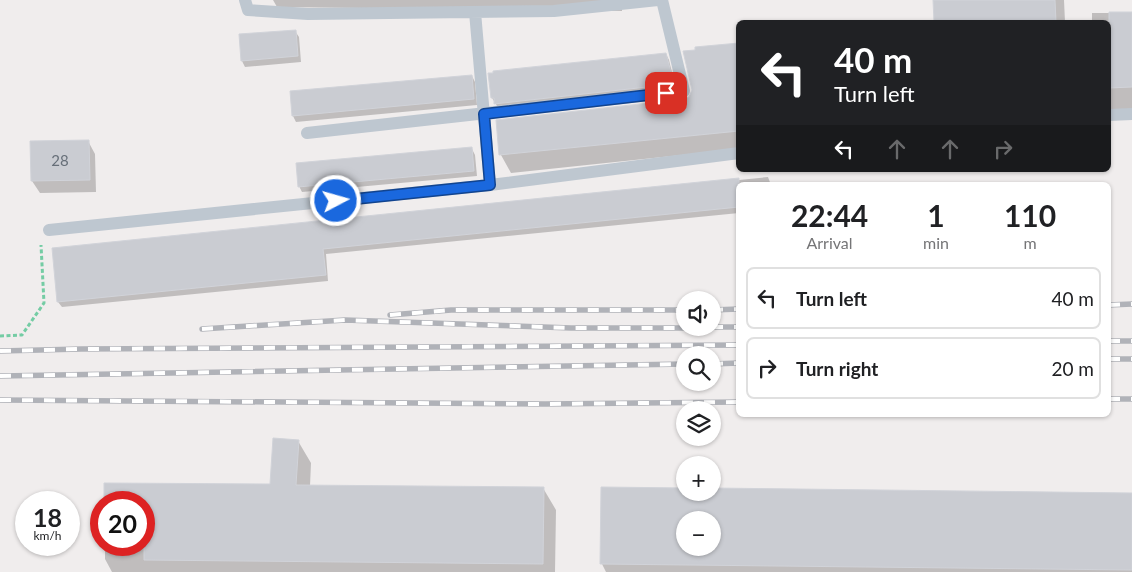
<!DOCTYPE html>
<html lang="en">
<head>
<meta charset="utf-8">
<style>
  :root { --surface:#fff; --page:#f2f2f2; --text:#202124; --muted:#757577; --line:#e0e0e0 }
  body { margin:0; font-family:Lato,sans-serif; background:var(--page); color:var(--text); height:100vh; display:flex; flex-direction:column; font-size:19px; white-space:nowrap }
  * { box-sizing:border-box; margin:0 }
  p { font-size:16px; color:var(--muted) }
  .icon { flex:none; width:28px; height:28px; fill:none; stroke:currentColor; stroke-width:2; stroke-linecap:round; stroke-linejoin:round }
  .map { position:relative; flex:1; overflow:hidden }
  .drawer { position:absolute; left:736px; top:182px; width:375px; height:235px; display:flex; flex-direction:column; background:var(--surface); border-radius:8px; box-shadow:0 1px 4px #0004 }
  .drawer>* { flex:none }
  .top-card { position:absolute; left:736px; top:20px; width:375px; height:152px; border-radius:8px; box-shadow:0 1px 4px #0004; background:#202124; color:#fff; overflow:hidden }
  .controls { position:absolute; left:676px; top:291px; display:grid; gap:10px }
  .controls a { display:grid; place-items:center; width:45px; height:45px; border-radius:50%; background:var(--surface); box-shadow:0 1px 4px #0004; font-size:25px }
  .speed { position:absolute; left:15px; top:491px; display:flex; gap:10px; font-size:25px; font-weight:700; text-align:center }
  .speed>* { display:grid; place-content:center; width:65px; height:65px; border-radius:50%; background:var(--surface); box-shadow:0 1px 4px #0004; line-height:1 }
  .speed small { font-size:12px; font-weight:400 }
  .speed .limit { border:8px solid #d22; background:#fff; color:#111 }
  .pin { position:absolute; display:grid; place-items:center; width:42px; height:42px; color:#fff; margin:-21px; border-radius:10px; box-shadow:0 2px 8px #0006 }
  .me { position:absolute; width:55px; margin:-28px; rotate:84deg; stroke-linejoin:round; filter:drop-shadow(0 0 4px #0008) }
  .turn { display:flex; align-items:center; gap:18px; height:105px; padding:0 15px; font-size:22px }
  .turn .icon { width:65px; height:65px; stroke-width:2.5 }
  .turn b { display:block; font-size:35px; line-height:42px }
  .lanes { display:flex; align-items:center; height:48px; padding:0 15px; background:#0003; justify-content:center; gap:25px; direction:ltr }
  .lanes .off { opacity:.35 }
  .eta { display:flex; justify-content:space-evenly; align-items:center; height:85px; text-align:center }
  .eta b { font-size:30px; font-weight:700; line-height:35px }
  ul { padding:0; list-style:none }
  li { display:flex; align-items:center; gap:15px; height:62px; margin:0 10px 8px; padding:0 5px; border:2px solid var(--line); border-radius:8px }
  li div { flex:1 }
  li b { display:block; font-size:19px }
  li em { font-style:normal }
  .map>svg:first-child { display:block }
</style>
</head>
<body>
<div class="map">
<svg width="1132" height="572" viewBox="0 0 1132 572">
  <rect width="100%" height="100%" fill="#f0eded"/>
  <!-- shadow -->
  <path fill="#0003" fill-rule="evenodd" d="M273,0H622V11L277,7Z
    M934,0H1064L1065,22H935Z
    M1092,13H1132V109L1109,110V22H1092Z
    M295,31L299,37L301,62L245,67L242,61Z
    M739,44V149L511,173L501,155L497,121L686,100L690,98L693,90Z
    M666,54L669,60L676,90L499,109L492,98Z
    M472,76L475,82L477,105L296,122L293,116Z
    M88,141L95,154L96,192L40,193L32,181V143Z
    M472,149L475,155L477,176L302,192L299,186Z
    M768,177L771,185H739V213L326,254L328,281L62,307L58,302L53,249Z
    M298,441L311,463L310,486L543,488L556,510L555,572H112L105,559V545H144V502H105L106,484L272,486Z
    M602,488L685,489V492L1132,494V572H606L602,564ZM685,520H712V548H685Z"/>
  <!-- building -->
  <path fill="#caccd2" stroke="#d1d3d9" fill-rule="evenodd" d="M933,0H1055L1056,22H934Z
    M1109,12H1132V87L1109,88Z
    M296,30L298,56L241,61L239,34Z
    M739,43V131L499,155L496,120L685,99L689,97L692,90L683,51L695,50V47Z
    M666,53L674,84L494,104V98H491L488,73H493V71Z
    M472,75L474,99L292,116L290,91Z
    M89,140L90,180L31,181L30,141Z
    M472,147L474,171L298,187L296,163Z
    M739,178V207L323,249L326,275L57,302L52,248Z
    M273,438L299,440L296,485L544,487L543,564L144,560V502H104V483L270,484Z
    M601,487L685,488V492H712V488L1132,493V570L600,564ZM685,520H712V548H685Z"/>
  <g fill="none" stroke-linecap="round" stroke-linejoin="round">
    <!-- path -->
    <path stroke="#74cca4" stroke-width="3" stroke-dasharray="4 2.5" stroke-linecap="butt" d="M0,336L22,335L44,303L41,245"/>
    <!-- lane -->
    <path stroke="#bec7d0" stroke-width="12" d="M245,0L248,10L308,14L554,11L658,0
      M475,12L490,185
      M1109,115L1132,114
      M307,133L684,91L662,0
      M49,230L490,185L739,153"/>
    <!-- rail casing -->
    <g stroke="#b0b2b8" stroke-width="5.5">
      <path id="rail" d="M1109,305L1132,304
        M712,310L739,309
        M390,315L451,310H685
        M712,327H739
        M202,329L345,320L571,328H696
        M1109,341H1132
        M0,351L81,349L739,345
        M1109,359H1132
        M712,364L739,363
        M0,376L685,364
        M1109,399H1132
        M0,400L545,404L739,402"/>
    </g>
    <!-- rail -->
    <use href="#rail" stroke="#fff" stroke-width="4" stroke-dasharray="11" stroke-linecap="butt"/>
  </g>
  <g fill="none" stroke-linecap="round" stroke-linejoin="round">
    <!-- route casing -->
    <g stroke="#114490" stroke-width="12">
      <path id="route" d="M336,201L490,185L484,114L666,93"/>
    </g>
    <!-- route -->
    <use href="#route" stroke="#1a68de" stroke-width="9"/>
  </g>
  <g text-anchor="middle" stroke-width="4.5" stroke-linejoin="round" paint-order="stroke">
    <!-- number labels -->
    <g font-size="15" fill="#676f79">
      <text x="60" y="166">28</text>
    </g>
  </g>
</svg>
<div class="controls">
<a><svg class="icon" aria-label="sound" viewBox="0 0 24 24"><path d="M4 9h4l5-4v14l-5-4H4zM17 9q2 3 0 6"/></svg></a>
<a><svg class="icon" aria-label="search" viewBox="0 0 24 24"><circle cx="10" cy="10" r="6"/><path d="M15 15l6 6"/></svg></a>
<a><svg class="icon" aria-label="layers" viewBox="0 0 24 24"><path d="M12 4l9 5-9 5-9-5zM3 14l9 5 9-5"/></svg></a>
<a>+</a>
<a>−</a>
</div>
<div class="speed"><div>18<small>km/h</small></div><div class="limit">20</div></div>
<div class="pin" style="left:666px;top:93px;background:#d93025"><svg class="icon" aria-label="arrive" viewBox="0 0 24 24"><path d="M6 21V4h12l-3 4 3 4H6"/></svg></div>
<svg class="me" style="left:336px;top:201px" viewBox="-20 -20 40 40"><circle r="17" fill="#1a68de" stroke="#fff" stroke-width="3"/><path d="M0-11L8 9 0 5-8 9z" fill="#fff"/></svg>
<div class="top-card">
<div class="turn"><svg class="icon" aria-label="left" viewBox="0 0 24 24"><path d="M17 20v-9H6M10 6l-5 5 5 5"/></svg><div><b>40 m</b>Turn left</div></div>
<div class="lanes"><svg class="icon" aria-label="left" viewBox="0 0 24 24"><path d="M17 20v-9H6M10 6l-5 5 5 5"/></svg><svg class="icon off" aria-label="ahead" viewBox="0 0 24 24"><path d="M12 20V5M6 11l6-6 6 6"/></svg><svg class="icon off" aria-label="ahead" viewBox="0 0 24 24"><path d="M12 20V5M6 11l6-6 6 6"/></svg><svg class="icon off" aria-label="right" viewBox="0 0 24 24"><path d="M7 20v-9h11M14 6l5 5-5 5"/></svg></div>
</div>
<section class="drawer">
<div class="eta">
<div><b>22:44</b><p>Arrival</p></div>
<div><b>1</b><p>min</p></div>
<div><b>110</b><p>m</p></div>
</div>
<ul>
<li><svg class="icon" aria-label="left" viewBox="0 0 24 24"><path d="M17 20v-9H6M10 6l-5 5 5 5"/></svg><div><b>Turn left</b></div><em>40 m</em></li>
<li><svg class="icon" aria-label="right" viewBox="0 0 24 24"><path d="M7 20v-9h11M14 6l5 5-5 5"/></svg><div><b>Turn right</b></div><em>20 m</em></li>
</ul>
</section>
</div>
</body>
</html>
